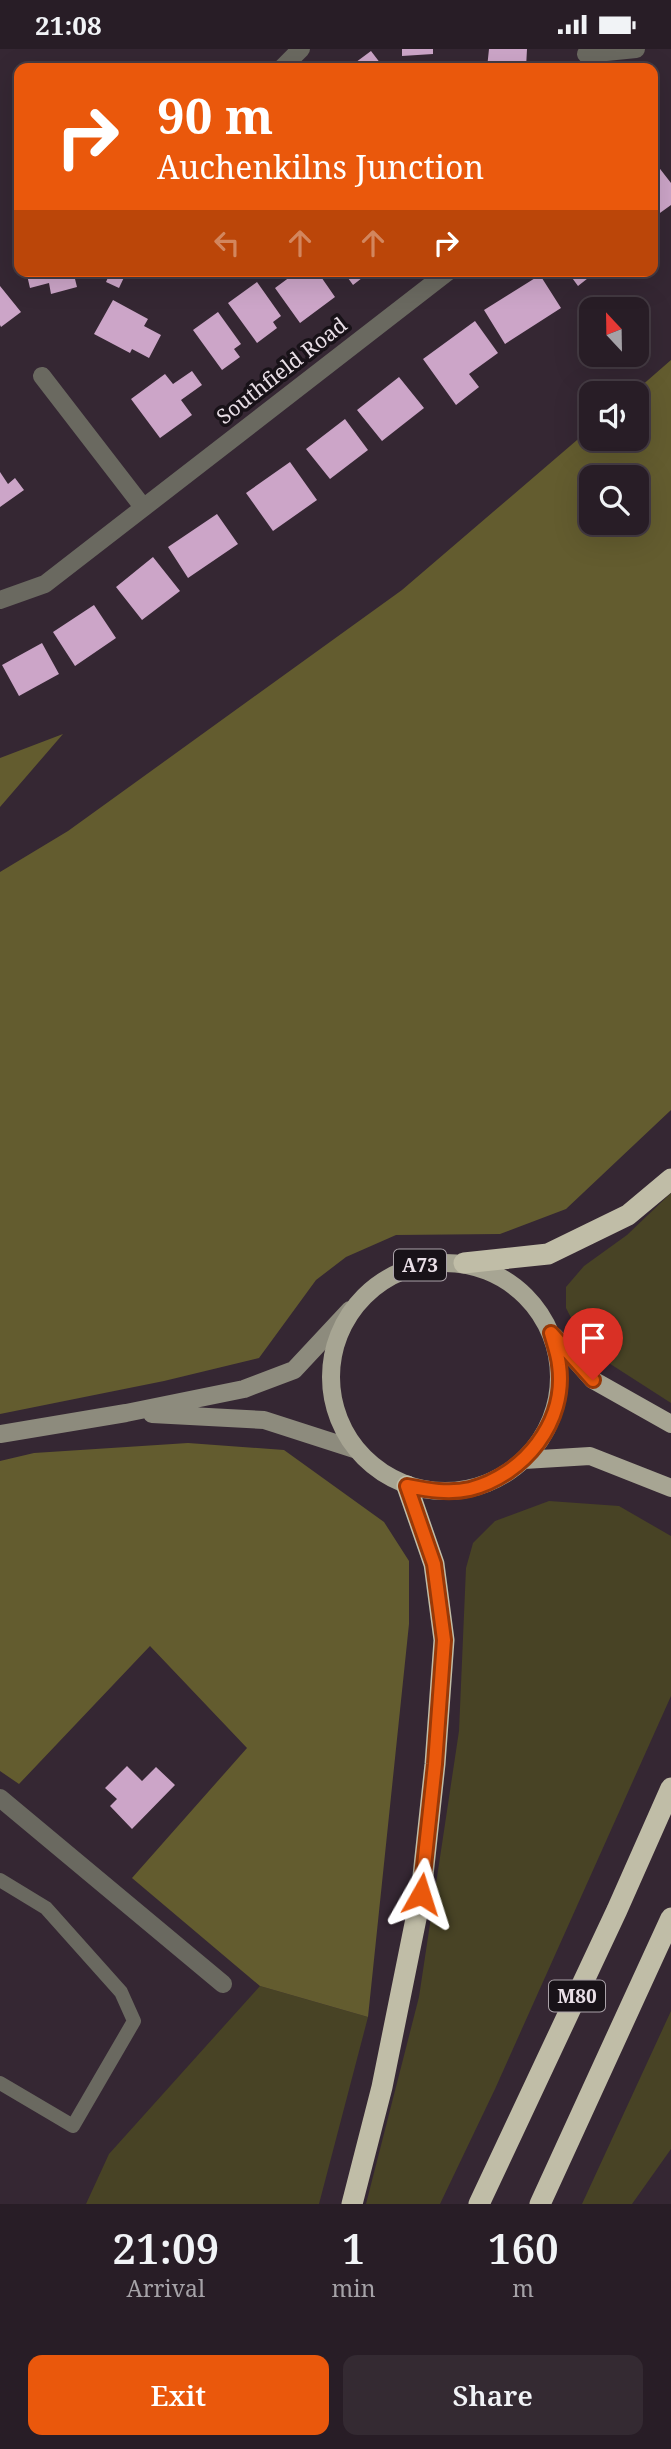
<!DOCTYPE html>
<html lang="en">
<head>
<meta charset="utf-8">
<style>
  :root { --surface:#281d26; --page:#342a32; --text:#f1f3f6; --muted:#a5a2a7; --line:#443b43; --accent:#ea580c }
  body { margin:0; font-family:"Noto Serif",serif; background:var(--page); color:var(--text); height:100vh; display:flex; flex-direction:column; font-size:26px; white-space:nowrap }
  * { box-sizing:border-box; margin:0 }
  p { font-size:23px; color:var(--muted) }
  .icon { flex:none; width:38px; height:38px; fill:none; stroke:currentColor; stroke-width:2; stroke-linecap:round; stroke-linejoin:round }
  .map { position:relative; height:2155px; overflow:hidden }
  .panel { display:flex; flex-direction:column; background:var(--surface); flex:1 }
  .panel>* { flex:none }
  .guide { position:absolute; left:14px; top:14px; width:644px; height:214px; border-radius:14px; box-shadow:0 7px 28px #0002,0 0 0 2px var(--line); background:#ea580c; color:#fff; overflow:hidden }
  .needle { width:46px; rotate:338deg }
  .controls { position:absolute; left:579px; top:248px; display:grid; gap:14px }
  .controls a { display:grid; place-items:center; width:70px; height:70px; border-radius:14px; background:var(--surface); box-shadow:0 7px 28px #0002,0 0 0 2px var(--line); font-size:35px }
  .pin { position:absolute; display:grid; place-items:center; width:60px; height:60px; color:#fff; margin:-72px -30px; border-radius:50% 50% 50% 0; rotate:-45deg; box-shadow:0 0 7px #0007 }
  .pin .icon { rotate:45deg }
  .me { position:absolute; width:77px; margin:-38px; rotate:6deg; stroke-linejoin:round; filter:drop-shadow(0 0 5px #0008) }
  .turn { display:flex; align-items:center; gap:24px; height:147px; padding:0 28px; font-size:32px }
  .turn .icon { width:91px; height:91px; stroke-width:2.5 }
  .turn b { display:block; font-size:49px; line-height:60px }
  .lanes { display:flex; align-items:center; height:66px; padding:0 28px; background:#0003; justify-content:center; gap:35px; direction:ltr }
  .lanes .off { opacity:.35 }
  .eta { display:flex; justify-content:space-evenly; align-items:center; height:119px; text-align:center }
  .eta b { font-size:42px; font-weight:600; line-height:49px }
  .button { display:flex; gap:14px; margin-top:auto; padding:14px 28px }
  .button a { flex:1; height:80px; border-radius:14px; background:var(--accent); color:#fff; font-size:28px; font-weight:600; line-height:80px; text-align:center }
  .button a+a { background:var(--page); color:var(--text) }
  .status { display:flex; justify-content:space-between; align-items:center; height:49px; padding:0 35px; background:var(--surface); direction:ltr }
  .status svg { height:19px; fill:currentColor }
  .map>svg:first-child { display:block }
</style>
</head>
<body>
<div class="status"><b>21:08</b><svg viewBox="0 0 49 12"><path d="M0 12V9h3v3zM5 12V6h3v6zM10 12V3h3v9zM15 12V0h3v12zM26 1h20v11H26zM47 4h2v5h-2z"/></svg></div>
<div class="map">
<svg width="671" height="2155" viewBox="0 0 671 2155">
  <rect width="100%" height="100%" fill="#352733"/>
  <!-- green -->
  <path fill="#484325" d="M671,1144V1354L587,1300L566,1259V1238L584,1217L627,1186Z
    M549,1452L619,1457L671,1487V1647L495,2040L440,2155H366L419,1948L459,1682L466,1519L473,1494L495,1472Z
    M260,1937L368,1968L319,2155H86L109,2105Z
    M671,1962V2100L632,2155H582Z"/>
  <!-- forest -->
  <path fill="#635c2f" fill-rule="evenodd" d="M671,311V1061L566,1160L500,1185L396,1186L346,1208L316,1231L259,1309L164,1332L0,1365V823L68,782L402,541L591,379L592,390H637V345H632ZM592,429H637V474H592Z
    M63,685L0,758V709Z
    M188,1394L284,1401L384,1473L409,1512V1575L368,1968L260,1937L132,1829L247,1699L150,1597L19,1735L0,1722V1412L34,1404Z"/>
  <!-- building -->
  <path fill="#cca5c8" d="M402,0H433V5L402,7Z
    M489,0H527L526,19H487Z
    M371,2L384,19H348Z
    M657,116L671,134V156L653,169V119Z
    M26,222H73L77,238L51,245L49,234L30,239Z
    M111,222H127L119,239L106,233Z
    M298,222H317L335,248L300,274L275,239Z
    M343,222H371L353,236Z
    M567,222H597L578,237Z
    M540,226L561,259L505,295L484,261Z
    M257,233L281,267L273,273L277,279L257,294L228,254Z
    M0,237L21,263L1,278L0,276Z
    M113,251L148,270L144,277L161,286L149,309L132,300L130,304L94,285Z
    M218,263L241,295L234,300L240,308L222,321L193,281Z
    M475,272L498,304L469,325L479,338L456,356L423,310Z
    M192,322L202,336L181,351L192,366L160,389L131,350L165,325L173,335Z
    M399,328L424,359L382,392L357,361Z
    M345,370L368,401L330,430L306,400Z
    M290,413L317,451L273,482L246,444Z
    M0,423L8,435L15,429L24,441L0,458Z
    M217,465L238,495L188,529L168,498Z
    M153,508L180,542L142,571L116,538Z
    M94,556L116,589L75,617L53,583Z
    M42,594L59,625L19,647L2,616Z
    M127,1717L142,1732L156,1718L175,1736L132,1780L110,1757L117,1750L105,1739Z"/>
  <g fill="none" stroke-linecap="round" stroke-linejoin="round">
    <!-- lane -->
    <path stroke="#6a6960" stroke-width="14" d="M0,1831L46,1859L121,1943L134,1972L73,2077L0,2034"/>
    <!-- street -->
    <path stroke="#6a6960" stroke-width="18" d="M586,5L636,0
      M282,19L301,0
      M42,327L143,458
      M0,551L45,535L449,222
      M0,1749L223,1935"/>
    <!-- secondary -->
    <path stroke="#8d8b7d" stroke-width="18" d="M152,1365L264,1371L354,1400
      M0,1385L126,1364L244,1340L294,1321L350,1261"/>
    <!-- primary -->
    <path stroke="#a7a593" stroke-width="18" d="M331 1328a114 114 0 1 1 228 0a114 114 0 1 1-228 0Z
      M554,1287L593,1331L671,1375
      M524,1411L590,1407L671,1439"/>
    <!-- highway -->
    <path stroke="#c0bda7" stroke-width="21" d="M464,1214L548,1205L628,1166L671,1130
      M352,2155L382,2038L421,1845L435,1715L444,1591L434,1515L407,1437
      M479,2155L617,1861L671,1739
      M540,2155L671,1869"/>
  </g>
  <g fill="none" stroke-linecap="round" stroke-linejoin="round">
    <!-- route casing -->
    <g stroke="#983908" stroke-width="18">
      <path id="route" d="M421,1845L435,1715L444,1591L434,1515L407,1437C428,1441 449,1445 470,1440C524,1426 567,1373 559,1316C558,1305 554,1295 551,1284L593,1331"/>
    </g>
    <!-- route -->
    <use href="#route" stroke="#ea580c" stroke-width="12"/>
  </g>
  <g text-anchor="middle" stroke-width="7" stroke-linejoin="round" paint-order="stroke">
    <!-- shield labels -->
    <g fill="#181218" stroke="#aaa2a9" stroke-width="2">
      <rect x="394" y="1200.5" width="52" height="31" rx="5"/>
      <rect x="549" y="1931.5" width="56" height="31" rx="5"/>
    </g>
    <g font-size="19" font-weight="bold" fill="#e9dfe7">
      <text x="420" y="1223">A73</text>
      <text x="577" y="1954">M80</text>
    </g>
    <!-- street labels -->
    <g font-size="21" fill="#e9dfe7" stroke="#181218">
      <text transform="translate(282 322) rotate(-38)" y="7">Southfield Road</text>
    </g>
  </g>
</svg>
<div class="controls">
<a><svg class="needle" viewBox="-14 -14 28 28"><path d="M0-13l5 13h-10z" fill="#e53935"/><path d="M0 13l5-13h-10z" fill="#a5a2a7"/></svg></a>
<a><svg class="icon" aria-label="sound" viewBox="0 0 24 24"><path d="M4 9h4l5-4v14l-5-4H4zM17 9q2 3 0 6"/></svg></a>
<a><svg class="icon" aria-label="search" viewBox="0 0 24 24"><circle cx="10" cy="10" r="6"/><path d="M15 15l6 6"/></svg></a>
</div>
<div class="pin" style="left:593px;top:1331px;background:#d93025"><svg class="icon" aria-label="arrive" viewBox="0 0 24 24"><path d="M6 21V4h12l-3 4 3 4H6"/></svg></div>
<svg class="me" style="left:421px;top:1845px" viewBox="-20 -20 40 40"><path d="M0-17L14 15 0 8-14 15z" fill="#ea580c" stroke="#fff" stroke-width="4"/></svg>
<div class="guide">
<div class="turn"><svg class="icon" aria-label="right" viewBox="0 0 24 24"><path d="M7 20v-9h11M14 6l5 5-5 5"/></svg><div><b>90 m</b>Auchenkilns Junction</div></div>
<div class="lanes"><svg class="icon off" aria-label="left" viewBox="0 0 24 24"><path d="M17 20v-9H6M10 6l-5 5 5 5"/></svg><svg class="icon off" aria-label="ahead" viewBox="0 0 24 24"><path d="M12 20V5M6 11l6-6 6 6"/></svg><svg class="icon off" aria-label="ahead" viewBox="0 0 24 24"><path d="M12 20V5M6 11l6-6 6 6"/></svg><svg class="icon" aria-label="right" viewBox="0 0 24 24"><path d="M7 20v-9h11M14 6l5 5-5 5"/></svg></div>
</div>
</div>
<section class="panel">
<div class="eta">
<div><b>21:09</b><p>Arrival</p></div>
<div><b>1</b><p>min</p></div>
<div><b>160</b><p>m</p></div>
</div>
<div class="button"><a>Exit</a><a>Share</a></div>
</section>
</body>
</html>
